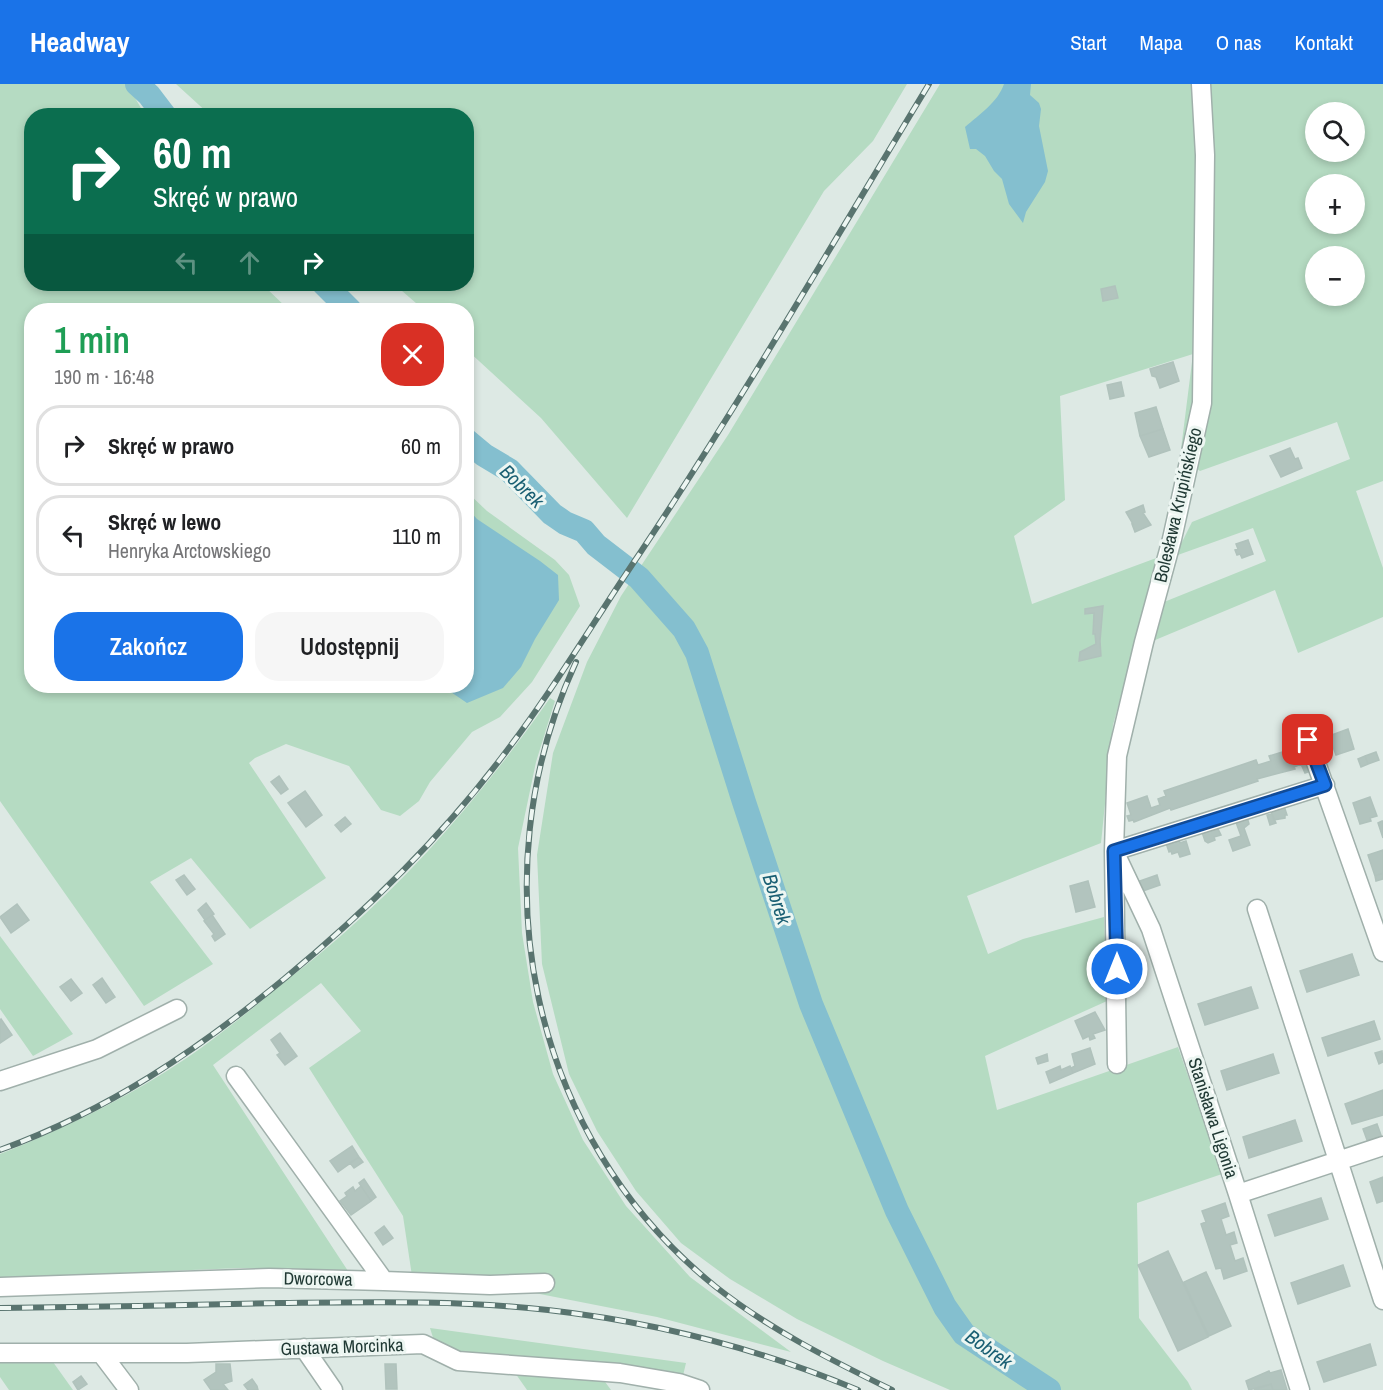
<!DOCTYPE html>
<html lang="pl">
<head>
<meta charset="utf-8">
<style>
  :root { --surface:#fff; --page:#f6f6f6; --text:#202124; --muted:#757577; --line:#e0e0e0; --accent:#1a73e8 }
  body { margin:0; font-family:"Archivo Narrow",sans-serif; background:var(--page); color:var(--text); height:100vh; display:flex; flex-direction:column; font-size:22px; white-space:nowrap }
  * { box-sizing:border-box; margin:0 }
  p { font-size:20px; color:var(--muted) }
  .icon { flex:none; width:33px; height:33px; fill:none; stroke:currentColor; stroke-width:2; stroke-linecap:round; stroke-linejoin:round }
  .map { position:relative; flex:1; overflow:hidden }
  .sheet { position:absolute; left:24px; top:219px; width:450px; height:390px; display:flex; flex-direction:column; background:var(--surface); border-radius:24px; box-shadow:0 3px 9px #0003 }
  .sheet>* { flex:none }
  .guide { position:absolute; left:24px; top:24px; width:450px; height:183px; border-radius:24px; box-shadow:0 3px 9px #0003; background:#0b6e4f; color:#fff; overflow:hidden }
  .controls { position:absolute; left:1305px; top:18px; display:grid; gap:12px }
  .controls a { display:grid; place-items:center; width:60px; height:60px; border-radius:50%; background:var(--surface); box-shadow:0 3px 9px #0003; font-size:30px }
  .pin { position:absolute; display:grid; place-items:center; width:51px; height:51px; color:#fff; margin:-26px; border-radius:12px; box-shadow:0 3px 9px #0006 }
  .me { position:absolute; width:66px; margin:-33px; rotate:0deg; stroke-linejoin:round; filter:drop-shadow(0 0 4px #0008) }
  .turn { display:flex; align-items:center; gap:21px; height:126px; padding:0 30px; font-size:27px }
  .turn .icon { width:78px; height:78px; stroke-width:2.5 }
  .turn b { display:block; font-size:42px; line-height:51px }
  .lanes { display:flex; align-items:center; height:57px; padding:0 30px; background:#0003; justify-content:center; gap:30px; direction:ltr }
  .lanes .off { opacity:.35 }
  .round { display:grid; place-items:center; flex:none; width:63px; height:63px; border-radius:24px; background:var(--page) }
  .head { display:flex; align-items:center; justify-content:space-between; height:102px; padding:0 30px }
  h1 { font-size:36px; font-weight:600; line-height:45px; color:#1e9e55 }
  .button { display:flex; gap:12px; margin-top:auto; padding:12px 30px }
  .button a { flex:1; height:69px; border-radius:24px; background:var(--accent); color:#fff; font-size:24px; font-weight:600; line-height:69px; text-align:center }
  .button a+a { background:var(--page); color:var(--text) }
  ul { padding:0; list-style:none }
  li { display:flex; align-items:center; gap:18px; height:81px; margin:0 12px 9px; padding:0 18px; border:3px solid var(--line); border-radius:24px }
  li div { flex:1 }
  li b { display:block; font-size:22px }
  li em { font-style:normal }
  header { display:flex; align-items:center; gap:36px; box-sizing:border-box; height:84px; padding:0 30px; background:var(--accent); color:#fff }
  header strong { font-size:28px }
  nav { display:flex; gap:33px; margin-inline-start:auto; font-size:21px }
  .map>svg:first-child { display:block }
</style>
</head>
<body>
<header>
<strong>Headway</strong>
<nav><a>Start</a><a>Mapa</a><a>O nas</a><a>Kontakt</a></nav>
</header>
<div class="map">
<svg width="1383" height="1306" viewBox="0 0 1383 1306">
  <rect width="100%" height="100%" fill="#dde9e4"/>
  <!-- green -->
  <path fill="#b5dbc2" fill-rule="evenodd" d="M0,0H127L145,31L32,32V200H262L289,226H32V602H466L467,408L487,427L555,476L569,491L580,522L532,598L500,633L472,648L430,698L419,717L400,732L381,726L349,682L286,660L255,674L249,679L326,794L250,845L191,774L150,798L213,880L144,922L0,717Z
    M176,0H907L873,57L824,107L627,434L541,334L467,266L466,226H424L394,200H466V32L210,31Z
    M940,0H1383V397L1356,407L1383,484V533L1298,569L1275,506L1148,559L1164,518L1266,477L1253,444L1175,472L1192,438L1350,375L1337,338L1200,387L1180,373L1193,270L1060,312L1065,416L1014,452L1032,520L1159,473L1113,641L1101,759L967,812L988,870L1023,855L1104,833L1107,917L985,972L997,1026L1178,963L1222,1090L1137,1119L1139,1234L1188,1298L1192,1306H950L883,1277L797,1235L730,1195L681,1159L636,1107L597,1047L569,990L542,880L537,771L553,669L587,578L621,512L728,351ZM1316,28H1354V68H1316ZM1316,100H1354V140H1316ZM1316,172H1354V212H1316Z
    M550,614L555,617L536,678L518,764L522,849L533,918L553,990L583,1056L626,1122L690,1193L791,1268L657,1233L469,1196L412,1192L403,1132L309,984L361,947L321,899L213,981L348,1187L240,1184L0,1194V1070C71,1042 139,1008 201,964C230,943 259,919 287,896C306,881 325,866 343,850C422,781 490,700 550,614Z
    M0,852L73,950L33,972L0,925Z
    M430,1244L686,1279L680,1304L600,1291L611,1306H527L513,1286L440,1276Z
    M53,1278L73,1306H9L0,1293V1279Z"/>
  <!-- water -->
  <path fill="#84bfcf" d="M1004,0H1031L1030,11L1039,19L1041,25L1039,42L1048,87L1045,98L1026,128L1023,139L1009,120L1002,95L994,87L985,72L976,65H970L965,43C979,31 998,18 1004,0Z
    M467,424L477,435L540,477L558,491L559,516L535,555L521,583L503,604L467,619L442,602H466Z"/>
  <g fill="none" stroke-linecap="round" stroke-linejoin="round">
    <!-- river -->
    <path stroke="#84bfcf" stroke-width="24" d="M137,0L149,11L165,32
      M324,200L350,226
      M466,356L484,371L509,386L552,430L565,439L584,447L596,461L639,494L684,545L697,569L744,718L811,920L897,1127L945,1223L964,1250L1049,1306"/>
  </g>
  <!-- building -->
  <path fill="#b2c4be" stroke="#b0c2bc" stroke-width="1.5" d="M1115,202L1118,214L1103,217L1101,205Z
    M1173,278L1179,297L1160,304L1156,293L1152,292L1150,285Z
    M1121,298L1124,312L1110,315L1107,301Z
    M1156,323L1163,345L1140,352L1135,329Z
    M1163,345L1170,366L1149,373L1140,352Z
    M1290,364L1295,375L1298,374L1302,384L1281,393L1270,372Z
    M1143,421L1145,428L1143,429L1151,441L1135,448L1132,440H1133L1126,428Z
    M1248,456L1253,470L1242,474L1240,470L1237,471L1235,466L1238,465L1236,460Z
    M1103,522L1100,557L1101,572L1079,577L1080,568L1096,560L1095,550H1093L1094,529L1085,530V525Z
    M1348,645L1354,665L1336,671L1329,652Z
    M1289,666L1293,677L1306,673L1310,685L1308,686V688L1305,689L1301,680L1294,683L1295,685L1257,695L1258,697L1171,726L1170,724L1134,738L1133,736L1129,737L1127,732L1131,731L1127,719L1147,712L1151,724L1160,721L1158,715L1166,712L1164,707L1256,676L1258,681L1271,677L1269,672Z
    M1376,668L1379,676L1368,680L1365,672Z
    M1365,672L1368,680L1361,683L1358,675Z
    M279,692L288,705L281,710L271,698Z
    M305,707L322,731L306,743L288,719Z
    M1370,713L1377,732L1370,734L1371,737L1360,740L1353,719Z
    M1283,719L1287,731H1285V734L1274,736L1269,723Z
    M1246,729L1249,740L1244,744L1250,761L1233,767L1229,756L1241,752L1234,733Z
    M1272,730L1276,739L1270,741L1267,731Z
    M345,733L351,740L341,748L335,741Z
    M1382,737H1383V754L1378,739Z
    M1214,741L1215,746L1218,745L1221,751L1214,753L1215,756L1208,759L1205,757L1201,745Z
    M1178,752L1180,759L1186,757L1190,770L1180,773L1178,768L1172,770L1171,767L1169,768L1165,756Z
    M1383,766V789L1375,792L1368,771Z
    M1383,789V795L1376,797L1375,792Z
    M184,791L195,805L187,811L176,796Z
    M1157,791L1160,801L1140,808L1137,798Z
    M1088,797L1095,823L1076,828L1070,802Z
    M206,819L214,830L205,836L198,826Z
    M17,820L29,836L11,849L0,833Z
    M212,831L225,850L215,857L212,852L214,850L204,837Z
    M1352,870L1359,891L1307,908L1300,887Z
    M102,894L115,913L106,919L93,901Z
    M71,895L82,909L71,917L60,903Z
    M1251,903L1258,924L1205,941L1198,920Z
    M1095,928L1105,946L1093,950L1095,954L1090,956L1089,952L1083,955L1075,937Z
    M1,935L12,951L0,959V936Z
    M1374,937L1380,955L1328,972L1322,954Z
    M280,949L297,972L285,981L277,971L280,969L271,956Z
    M1090,964L1095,980L1073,989L1071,984L1075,982L1072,970Z
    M1382,967L1383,978L1379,980L1375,969Z
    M1047,970L1048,977L1038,980L1036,974Z
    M1273,970L1279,989L1227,1006L1221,987Z
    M1060,982L1061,986L1070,982L1073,989L1050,999L1046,988Z
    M1383,1006V1031L1352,1040L1345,1020Z
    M1295,1036L1302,1057L1249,1074L1243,1053Z
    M1377,1040L1382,1054L1367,1056L1363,1045Z
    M352,1062L359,1073L338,1088L330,1077Z
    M359,1073L363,1078L354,1084L350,1079Z
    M1383,1093V1117L1377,1119L1370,1098Z
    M364,1095L376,1113L371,1117L359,1099Z
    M361,1102L371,1117L351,1131L340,1117L347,1112L345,1109L353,1103L355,1107Z
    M1321,1114L1328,1135L1275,1152L1268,1131Z
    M1225,1119L1229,1132L1221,1135L1226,1151L1234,1148L1237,1159L1230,1161L1235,1177L1243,1174L1247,1187L1224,1195L1221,1184L1216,1185L1201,1140L1206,1138L1202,1127Z
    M384,1142L393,1154L383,1161L375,1149Z
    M1168,1167L1208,1253L1178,1267L1138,1181Z
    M1343,1181L1350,1202L1298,1220L1291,1199Z
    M1206,1188L1231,1242L1209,1252L1184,1198Z
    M1370,1260L1376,1281L1324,1298L1317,1278Z
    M216,1280H230L232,1297L223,1300L228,1306H211L204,1296L216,1288Z
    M385,1280H396L397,1305H386Z
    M1281,1286L1287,1306H1273L1271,1300L1249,1306L1246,1297L1269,1287L1270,1289Z
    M81,1292L87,1300L78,1306L73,1298Z
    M252,1295L257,1302L258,1306H248L244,1301Z
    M1271,1300L1273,1306H1254Z"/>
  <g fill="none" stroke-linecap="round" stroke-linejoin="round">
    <!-- minor casing -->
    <g stroke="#a0b0ab" stroke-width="21">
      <path id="minor" d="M1308,656L1383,868
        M1257,825L1383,1216
        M1117,980L1114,767L1117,672L1144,558L1172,455L1202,319L1205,71L1201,0
        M0,997L97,965L177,925
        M1238,1110L1383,1062
        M384,1197L490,1201L545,1199
        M0,1203L269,1194L384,1197L236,992
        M304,1264L333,1306
        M0,1269H187L423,1260L458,1277L620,1289L679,1299L700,1306
        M101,1269L129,1306
        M1300,1306L1238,1110L1151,845L1114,767L1325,701"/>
    </g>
    <!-- minor -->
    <use href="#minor" stroke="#fff" stroke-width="18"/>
    <!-- rail casing -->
    <g stroke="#59746f" stroke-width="6">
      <path id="rail" d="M576,578C477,792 529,1053 716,1203C769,1245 831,1276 892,1306
        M0,1066C109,1026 195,968 284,895C364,829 439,756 502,673C552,608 594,537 640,469C742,316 834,157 929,0
        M0,1224C94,1223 187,1221 281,1219C370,1218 459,1216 548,1226C654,1238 760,1265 858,1306"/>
    </g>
    <!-- rail -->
    <use href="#rail" stroke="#edf6f2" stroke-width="4" stroke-dasharray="11" stroke-linecap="butt"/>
  </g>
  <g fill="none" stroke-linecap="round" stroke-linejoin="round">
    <!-- route casing -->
    <g stroke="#114b97" stroke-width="15">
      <path id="route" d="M1117,885L1114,767L1325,701L1308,656"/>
    </g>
    <!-- route -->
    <use href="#route" stroke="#1a73e8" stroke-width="10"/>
  </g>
  <g text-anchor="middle" stroke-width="6" stroke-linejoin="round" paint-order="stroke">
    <!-- street labels -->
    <g font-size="18" fill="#1f3833" stroke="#edf6f2">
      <text transform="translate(1178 421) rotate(-77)" y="6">Bolesława Krupińskiego</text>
      <text transform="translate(1213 1034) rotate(72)" y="6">Stanisława Ligonia</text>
      <text transform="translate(318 1195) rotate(1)" y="6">Dworcowa</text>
      <text transform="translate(342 1263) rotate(-2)" y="6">Gustawa Morcinka</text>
    </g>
    <!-- water labels -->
    <g font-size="20" font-style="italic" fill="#1a5f73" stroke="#edf6f2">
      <text transform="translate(522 402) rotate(44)" y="7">Bobrek</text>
      <text transform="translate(777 815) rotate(72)" y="7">Bobrek</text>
      <text transform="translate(989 1265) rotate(36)" y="7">Bobrek</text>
    </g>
  </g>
</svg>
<div class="controls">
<a><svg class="icon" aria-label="search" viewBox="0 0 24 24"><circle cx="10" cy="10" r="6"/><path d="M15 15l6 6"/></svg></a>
<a>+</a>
<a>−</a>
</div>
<div class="pin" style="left:1308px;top:656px;background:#d93025"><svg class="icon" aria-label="arrive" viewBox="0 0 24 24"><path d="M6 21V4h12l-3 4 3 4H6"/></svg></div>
<svg class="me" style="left:1117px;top:885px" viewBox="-20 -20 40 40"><circle r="17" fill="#1a73e8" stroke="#fff" stroke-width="3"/><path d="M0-11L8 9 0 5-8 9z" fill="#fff"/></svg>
<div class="guide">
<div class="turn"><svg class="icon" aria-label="right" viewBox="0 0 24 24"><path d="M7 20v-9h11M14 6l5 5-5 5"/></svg><div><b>60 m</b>Skręć w prawo</div></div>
<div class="lanes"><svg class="icon off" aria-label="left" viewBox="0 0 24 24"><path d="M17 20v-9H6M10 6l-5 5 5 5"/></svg><svg class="icon off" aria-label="ahead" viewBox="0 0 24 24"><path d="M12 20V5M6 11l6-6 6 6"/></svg><svg class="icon" aria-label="right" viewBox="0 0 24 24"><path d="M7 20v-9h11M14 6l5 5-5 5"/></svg></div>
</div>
<section class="sheet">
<div class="head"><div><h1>1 min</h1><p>190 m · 16:48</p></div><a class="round" style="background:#d93025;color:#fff"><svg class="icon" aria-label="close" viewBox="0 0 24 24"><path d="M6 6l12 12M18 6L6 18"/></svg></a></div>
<ul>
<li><svg class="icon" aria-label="right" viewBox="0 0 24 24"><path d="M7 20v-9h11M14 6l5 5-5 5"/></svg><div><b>Skręć w prawo</b></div><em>60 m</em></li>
<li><svg class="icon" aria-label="left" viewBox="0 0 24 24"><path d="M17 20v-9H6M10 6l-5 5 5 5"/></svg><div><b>Skręć w lewo</b><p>Henryka Arctowskiego</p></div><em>110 m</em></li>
</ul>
<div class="button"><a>Zakończ</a><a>Udostępnij</a></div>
</section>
</div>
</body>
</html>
